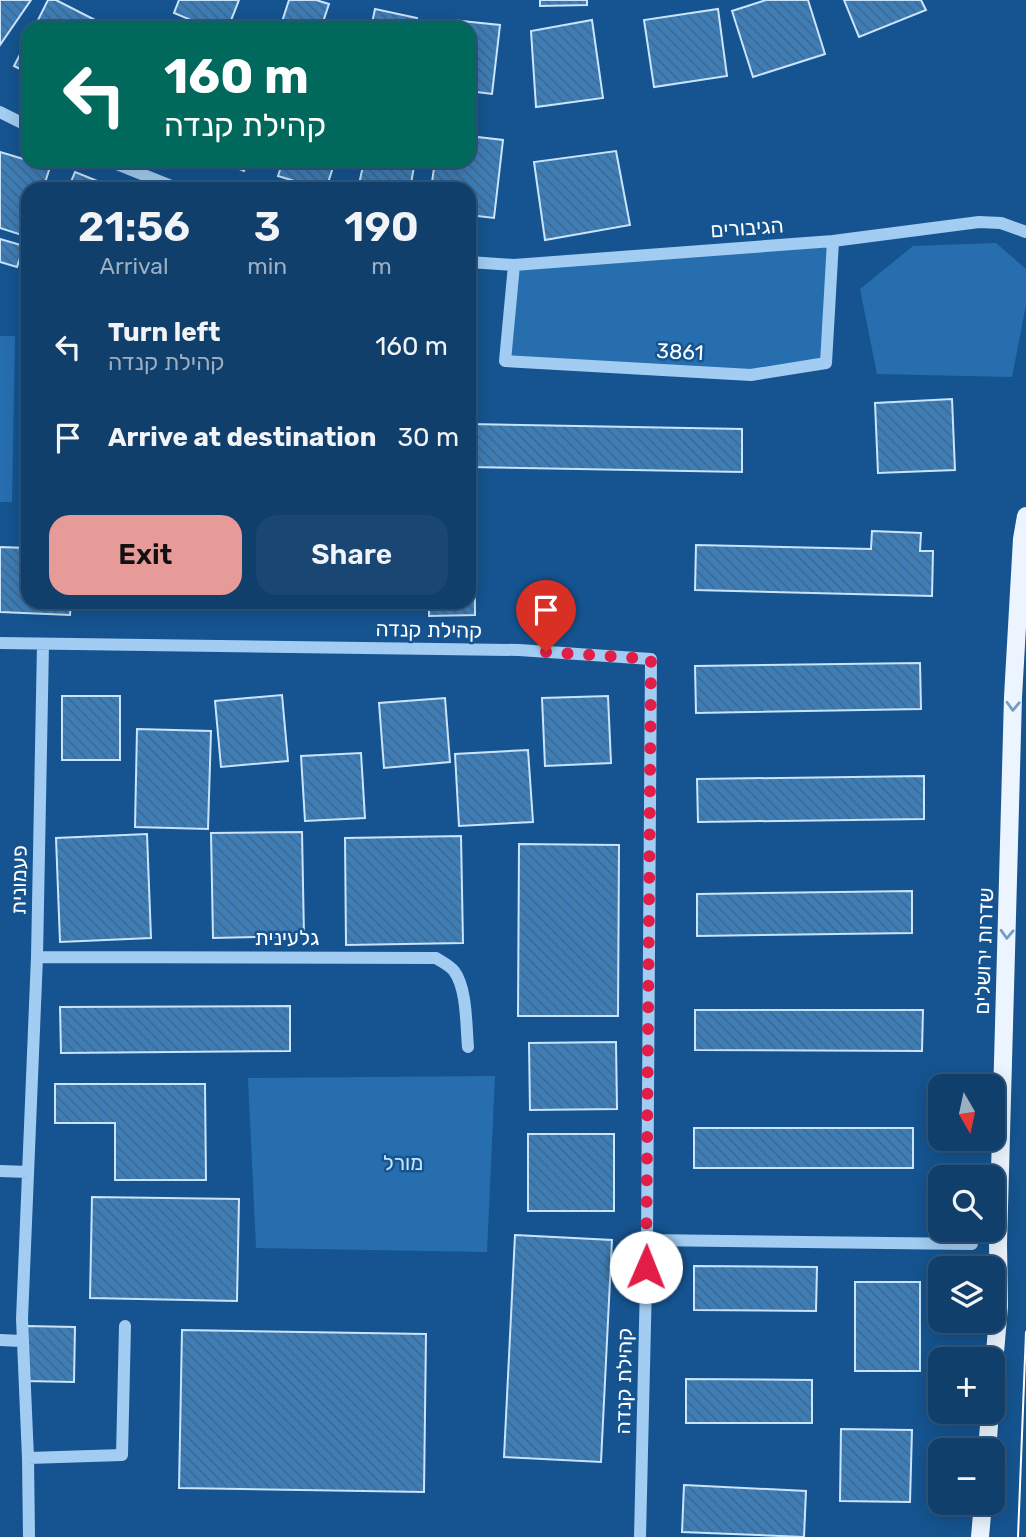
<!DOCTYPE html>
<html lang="en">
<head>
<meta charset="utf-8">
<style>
  :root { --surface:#103f6c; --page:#194672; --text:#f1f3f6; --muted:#9cafc2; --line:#30587f; --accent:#e69b98 }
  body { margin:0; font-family:Rubik,Heebo,sans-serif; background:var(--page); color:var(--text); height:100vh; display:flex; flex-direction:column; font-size:26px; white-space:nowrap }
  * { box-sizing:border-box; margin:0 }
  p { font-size:23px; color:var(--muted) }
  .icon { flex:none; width:38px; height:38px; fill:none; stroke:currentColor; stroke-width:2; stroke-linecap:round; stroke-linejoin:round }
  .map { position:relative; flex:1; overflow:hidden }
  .details { position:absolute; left:21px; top:182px; width:455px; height:427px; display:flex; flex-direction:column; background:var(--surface); border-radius:21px; box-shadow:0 4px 18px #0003,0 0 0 2px var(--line) }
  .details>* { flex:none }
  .banner { position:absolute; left:21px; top:21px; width:455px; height:147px; border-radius:21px; box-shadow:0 4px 18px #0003,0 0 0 2px var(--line); background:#00695c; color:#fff; overflow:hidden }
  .needle { width:46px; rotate:171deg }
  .buttons { position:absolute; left:928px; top:1074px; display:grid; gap:14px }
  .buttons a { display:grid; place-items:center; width:77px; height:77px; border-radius:14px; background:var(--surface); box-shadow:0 4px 18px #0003,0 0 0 2px var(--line); font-size:35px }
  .pin { position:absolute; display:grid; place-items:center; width:60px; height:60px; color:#fff; margin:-72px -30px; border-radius:50% 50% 50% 0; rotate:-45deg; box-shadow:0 0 7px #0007 }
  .pin .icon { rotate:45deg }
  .me { position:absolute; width:77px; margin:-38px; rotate:1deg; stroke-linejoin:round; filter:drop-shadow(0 0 5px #0008) }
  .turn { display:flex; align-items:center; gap:24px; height:147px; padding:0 28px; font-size:32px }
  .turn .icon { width:91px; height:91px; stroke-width:2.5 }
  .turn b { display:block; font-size:49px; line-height:60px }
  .eta { display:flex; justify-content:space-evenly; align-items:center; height:119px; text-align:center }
  .eta b { font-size:42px; font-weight:600; line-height:49px }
  .cta { display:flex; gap:14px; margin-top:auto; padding:14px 28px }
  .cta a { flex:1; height:80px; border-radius:21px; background:var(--accent); color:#111; font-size:28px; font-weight:600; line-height:80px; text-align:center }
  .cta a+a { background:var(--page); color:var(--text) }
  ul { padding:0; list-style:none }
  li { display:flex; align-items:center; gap:21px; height:91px; padding:0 28px }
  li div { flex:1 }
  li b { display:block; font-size:26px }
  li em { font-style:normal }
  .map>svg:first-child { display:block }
</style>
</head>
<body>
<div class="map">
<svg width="1026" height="1537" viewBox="0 0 1026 1537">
  <defs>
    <pattern id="building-back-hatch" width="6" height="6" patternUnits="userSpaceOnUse" patternTransform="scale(1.75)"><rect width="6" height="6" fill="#3d7eb9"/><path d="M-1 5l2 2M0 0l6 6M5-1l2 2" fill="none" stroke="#446888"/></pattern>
  </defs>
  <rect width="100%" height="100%" fill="#155490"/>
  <!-- park -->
  <path fill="#276eaf" d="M833,241L826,363L751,375L505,361L514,265Z
    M996,243L1026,269V305L1012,377L877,374L860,289L913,246Z
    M0,336H15L12,502H0Z
    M495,1076L487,1252L256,1248L248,1078Z"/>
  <!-- building -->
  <path fill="url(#building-back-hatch)" stroke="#c9e4fc" stroke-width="2" d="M0,0H31L0,45Z
    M48,0H56L103,24L101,28H34Z
    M179,0H239L228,28H210L174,13Z
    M289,0H316L329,4L321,28H280Z
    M540,0H587V5L540,6Z
    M766,0H808L825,54L753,77L732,11Z
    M844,0H921L926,10L859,37Z
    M375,9L417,18L415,28H371Z
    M718,9L727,76L654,87L644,20Z
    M452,20L500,25L492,94L469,91V28H451Z
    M592,20L603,98L536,107L531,31Z
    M28,39V73L14,66Z
    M469,136L503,140L494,218L469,215V189H431L435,161H469Z
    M616,151L630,225L545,240L534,162Z
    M0,152L50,167L43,189H28V237L0,228Z
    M220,161H248L244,171Z
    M283,161H335L326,189H321L278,176Z
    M364,161H415L410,189H358Z
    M75,172L117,189H68Z
    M0,239L24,246L17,267L0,262Z
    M952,399L955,470L878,473L875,403Z
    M469,424L742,429V472L469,467Z
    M469,490H474L475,615L429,616V602H469Z
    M872,531L921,533L920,551H933L932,596L695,590L696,545L871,549Z
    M0,547L28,548V602H71L70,615L0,612Z
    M87,602H409V610L87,608Z
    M920,663L921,709L696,713L695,666Z
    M282,695L288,761L221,767L215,701Z
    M62,696H120V760H62Z
    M608,696L611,763L545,766L542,698Z
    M445,698L450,762L384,768L379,703Z
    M137,729L211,731L208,829L135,827Z
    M528,750L533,822L459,826L455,754Z
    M361,753L365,818L305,821L301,756Z
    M924,776V819L698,822L697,779Z
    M302,832L304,936L213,938L211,833Z
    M147,834L151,938L60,942L56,838Z
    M461,836L463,943L346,945L345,838Z
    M519,844L619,845L618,1016H518Z
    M912,891V933L697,936V894Z
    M290,1006V1051L61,1053L60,1007Z
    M695,1010H923L922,1051L695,1050Z
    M616,1042L617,1109L530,1110L529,1043Z
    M55,1084H205L206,1180H115V1123H55Z
    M694,1128H913V1168H694Z
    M528,1134H614V1211H528Z
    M92,1197L239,1199L237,1301L90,1298Z
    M515,1235L612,1240L601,1462L504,1457Z
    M694,1266L817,1267L816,1311L694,1310Z
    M855,1282H920V1371H855Z
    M26,1326L75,1327L74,1382L25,1381Z
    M182,1330L426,1334L424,1492L179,1488Z
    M686,1379L812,1380V1423H686Z
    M841,1429L912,1430L910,1502L840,1501Z
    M684,1485L806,1491L804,1537L682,1532Z"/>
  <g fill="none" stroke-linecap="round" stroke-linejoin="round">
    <!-- minor -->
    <path stroke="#a2ccf1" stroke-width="12" d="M0,112L28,126
      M109,161L179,189
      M469,262L514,265L833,241L979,222L1001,223L1026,232
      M514,265L505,361L751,375L826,363L833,241
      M0,643L519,650L651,659L647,1240L640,1537
      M37,957L436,958C442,962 449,965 454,971C467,988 466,1025 468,1047
      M0,1171L28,1172
      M647,1240L972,1244
      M0,1340L21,1341
      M28,1458L122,1455L125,1326
      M29,1537L28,1458L22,1319L37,957L43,644"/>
    <!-- major -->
    <path stroke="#ecf5ff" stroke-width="18" d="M992,1387L999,1306L998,1244L1013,697L1022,539L1026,516
      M987,1451L990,1412
      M980,1537L983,1503"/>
    <!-- tram -->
    <path stroke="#fff" stroke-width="2" d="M1018,1537L1026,1332"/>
  </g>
  <!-- one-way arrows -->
  <defs><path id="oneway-chevron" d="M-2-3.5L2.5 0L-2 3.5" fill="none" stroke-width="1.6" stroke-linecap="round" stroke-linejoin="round" transform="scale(1.75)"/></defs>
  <g stroke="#769cc2">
    <use href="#oneway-chevron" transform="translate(1013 706) rotate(92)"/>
    <use href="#oneway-chevron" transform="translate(1007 934) rotate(92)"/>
  </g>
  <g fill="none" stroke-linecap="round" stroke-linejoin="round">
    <!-- route -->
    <path stroke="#e11d48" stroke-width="12" stroke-dasharray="0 21.6" d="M546,652L651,659L646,1267"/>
  </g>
  <g text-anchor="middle" stroke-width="5" stroke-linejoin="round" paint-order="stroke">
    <!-- street labels -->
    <g font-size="21" fill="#fff" stroke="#155490">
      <text transform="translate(747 228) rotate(-4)" y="7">הגיבורים</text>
      <text transform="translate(680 352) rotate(3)" y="7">3861</text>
      <text transform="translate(429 630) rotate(1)" y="7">קהילת קנדה</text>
      <text transform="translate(19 880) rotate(-89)" y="7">פעמונית</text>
      <text x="287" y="945">גלעינית</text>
      <text transform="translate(984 951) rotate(-88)" y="7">שדרות ירושלים</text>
      <text transform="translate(624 1381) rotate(-89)" y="7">קהילת קנדה</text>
    </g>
    <!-- park labels -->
    <g font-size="21" fill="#c9e4fc" stroke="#155490">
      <text x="403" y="1170">מורל</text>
    </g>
  </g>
</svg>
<div class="buttons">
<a><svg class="needle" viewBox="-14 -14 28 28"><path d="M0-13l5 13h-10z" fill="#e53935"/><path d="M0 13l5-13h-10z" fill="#9cafc2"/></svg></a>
<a><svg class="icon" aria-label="search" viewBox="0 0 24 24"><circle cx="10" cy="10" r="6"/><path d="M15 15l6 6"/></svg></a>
<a><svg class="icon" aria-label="layers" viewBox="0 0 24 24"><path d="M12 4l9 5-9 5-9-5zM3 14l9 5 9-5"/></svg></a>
<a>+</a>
<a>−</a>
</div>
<div class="pin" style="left:546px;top:652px;background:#d93025"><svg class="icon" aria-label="arrive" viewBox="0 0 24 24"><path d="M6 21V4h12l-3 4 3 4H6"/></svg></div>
<svg class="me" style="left:646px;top:1267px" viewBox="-20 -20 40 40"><circle r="19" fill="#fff"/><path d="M0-13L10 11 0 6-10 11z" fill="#e11d48"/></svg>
<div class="banner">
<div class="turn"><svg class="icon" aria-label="left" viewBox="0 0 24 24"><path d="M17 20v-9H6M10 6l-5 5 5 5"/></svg><div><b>160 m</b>קהילת קנדה</div></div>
</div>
<section class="details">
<div class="eta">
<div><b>21:56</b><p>Arrival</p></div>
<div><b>3</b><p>min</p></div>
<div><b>190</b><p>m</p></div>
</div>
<ul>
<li><svg class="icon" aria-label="left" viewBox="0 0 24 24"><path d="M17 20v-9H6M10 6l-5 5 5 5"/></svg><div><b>Turn left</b><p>קהילת קנדה</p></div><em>160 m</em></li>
<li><svg class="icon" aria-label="arrive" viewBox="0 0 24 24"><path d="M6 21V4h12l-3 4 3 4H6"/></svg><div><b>Arrive at destination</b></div><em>30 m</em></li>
</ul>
<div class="cta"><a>Exit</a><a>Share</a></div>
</section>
</div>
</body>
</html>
